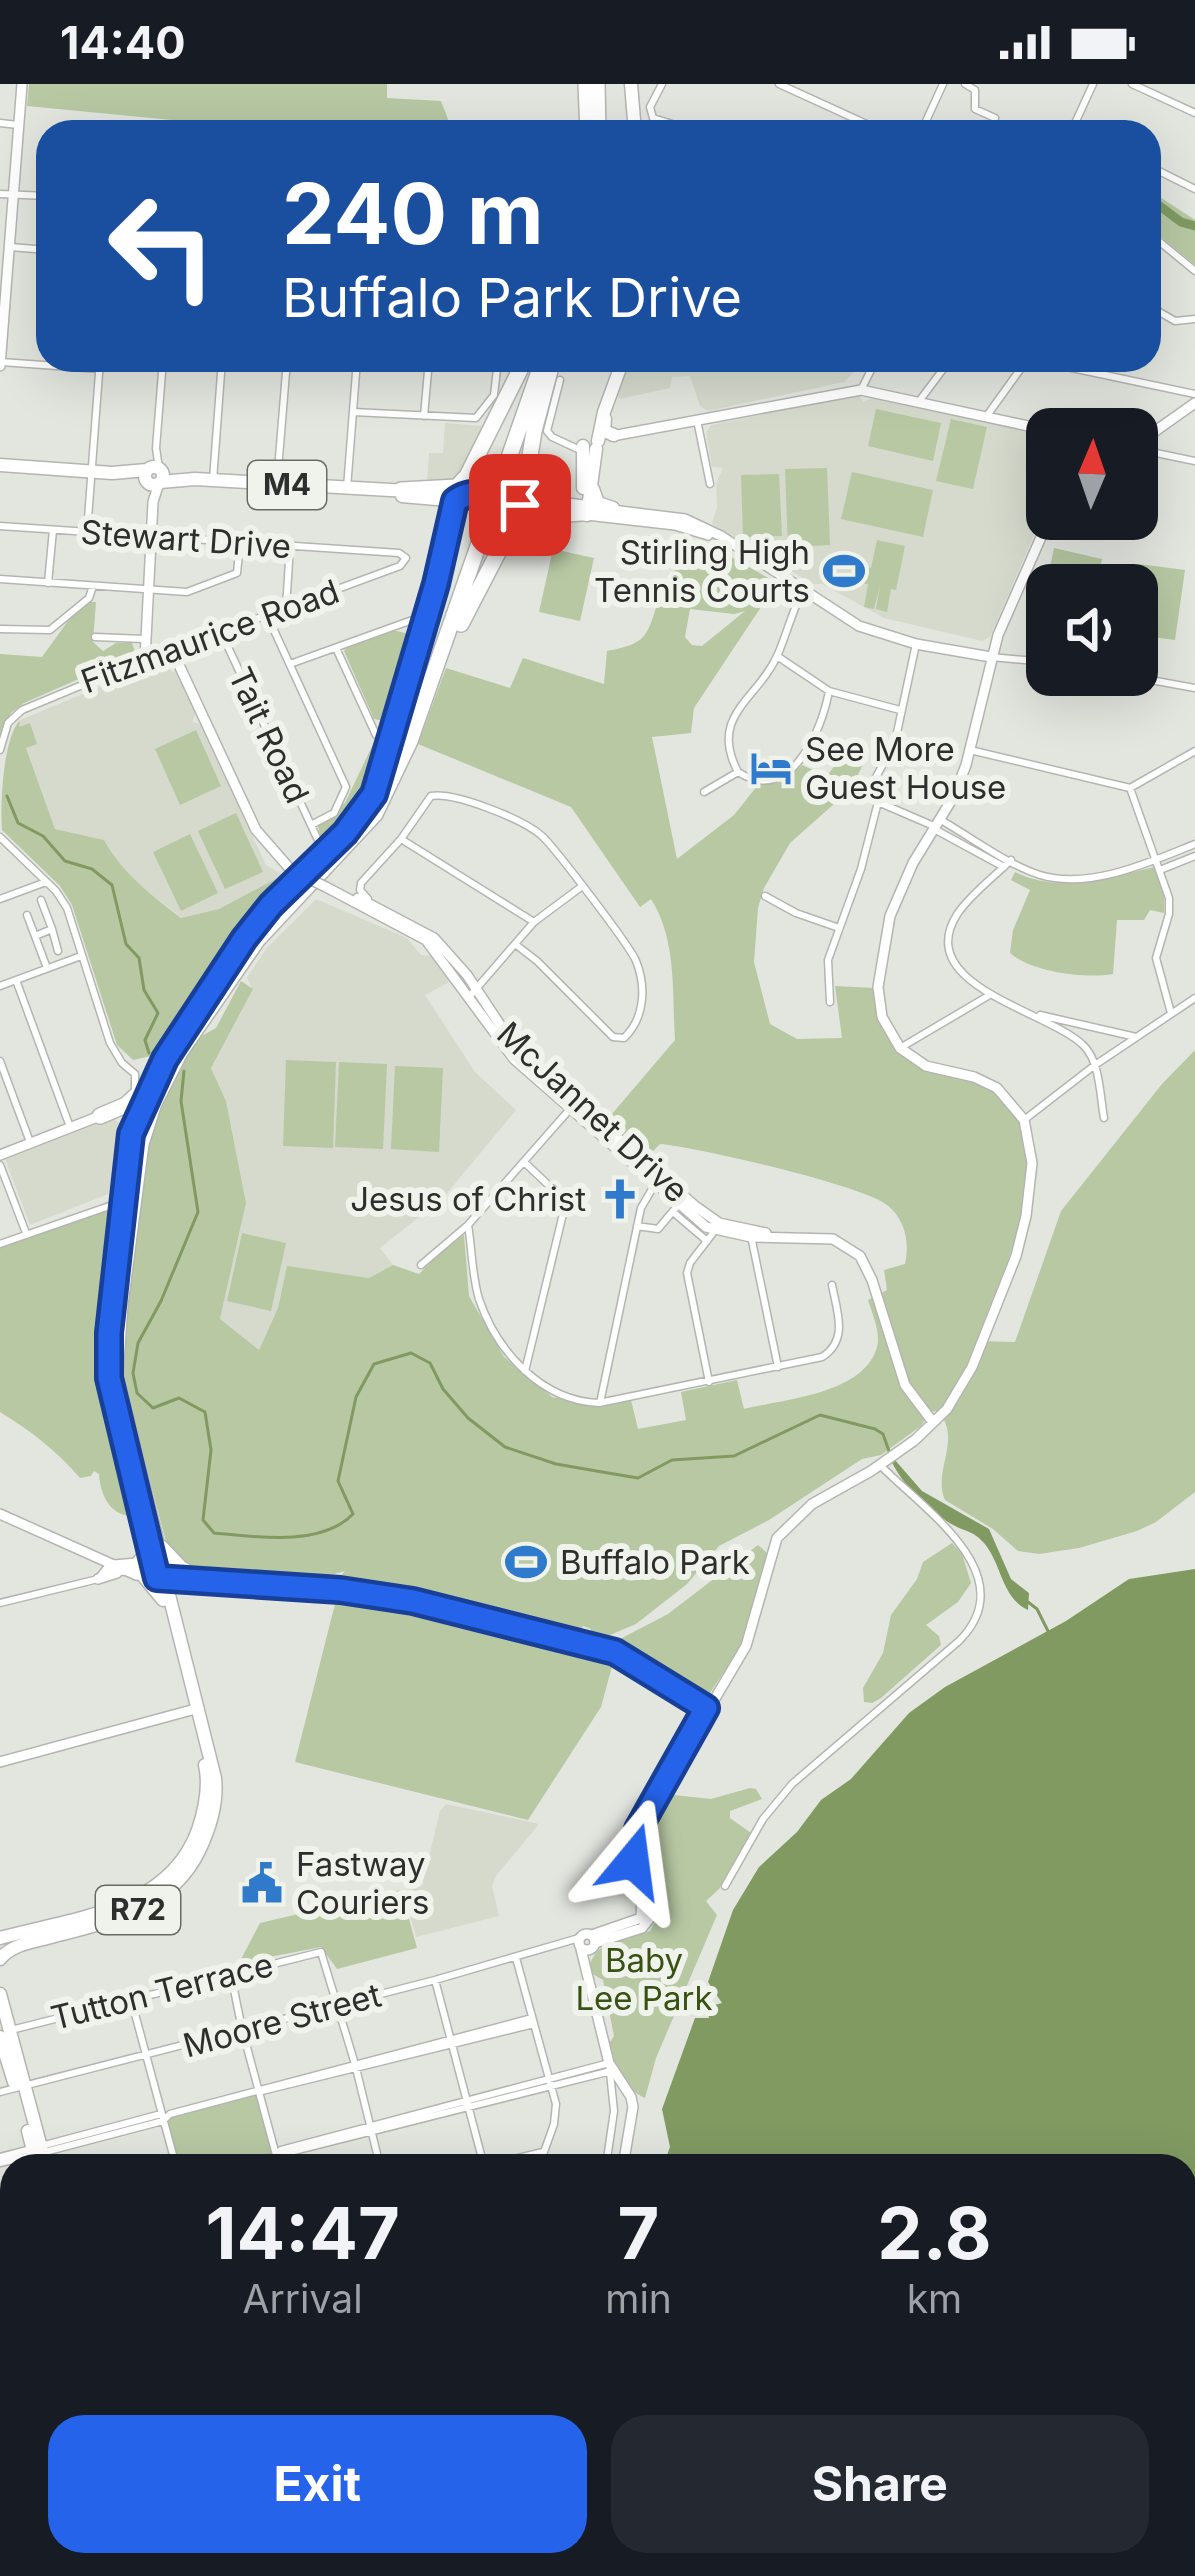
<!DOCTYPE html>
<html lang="en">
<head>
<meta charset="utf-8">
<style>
  :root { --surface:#171b24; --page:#242831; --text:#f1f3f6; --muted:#9ea1a6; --accent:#2563eb }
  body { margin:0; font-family:Inter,sans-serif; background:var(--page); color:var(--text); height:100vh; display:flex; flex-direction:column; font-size:45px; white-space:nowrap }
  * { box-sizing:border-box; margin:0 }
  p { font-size:39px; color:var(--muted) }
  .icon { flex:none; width:66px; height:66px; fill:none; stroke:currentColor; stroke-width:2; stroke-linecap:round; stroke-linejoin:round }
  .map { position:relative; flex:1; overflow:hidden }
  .sheet { position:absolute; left:0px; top:2070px; width:1197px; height:423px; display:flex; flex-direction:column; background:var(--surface); border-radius:36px 36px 0 0; box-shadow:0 12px 48px #0002 }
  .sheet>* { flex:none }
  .guide { position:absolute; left:36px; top:36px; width:1125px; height:252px; border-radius:36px; box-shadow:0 12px 48px #0002; background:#1a4fa0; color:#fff; overflow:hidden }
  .needle { width:78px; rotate:2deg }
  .fabs { position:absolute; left:1026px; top:324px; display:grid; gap:24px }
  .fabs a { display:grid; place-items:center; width:132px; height:132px; border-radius:24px; background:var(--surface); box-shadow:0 12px 48px #0002; font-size:60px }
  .pin { position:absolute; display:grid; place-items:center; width:102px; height:102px; color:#fff; margin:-51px; border-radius:24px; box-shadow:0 6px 18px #0006 }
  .me { position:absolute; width:132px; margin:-66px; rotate:16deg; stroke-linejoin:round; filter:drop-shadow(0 0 9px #0008) }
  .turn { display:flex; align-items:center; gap:42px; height:252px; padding:0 48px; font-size:54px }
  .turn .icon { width:156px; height:156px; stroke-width:2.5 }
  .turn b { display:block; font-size:84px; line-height:102px }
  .eta { display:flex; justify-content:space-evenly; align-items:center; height:204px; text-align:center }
  .eta b { font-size:72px; font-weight:700; line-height:84px }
  .action { display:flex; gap:24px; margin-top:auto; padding:24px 48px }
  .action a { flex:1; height:138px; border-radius:36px; background:var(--accent); color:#fff; font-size:48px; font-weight:700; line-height:138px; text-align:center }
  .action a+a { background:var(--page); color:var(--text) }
  .status { display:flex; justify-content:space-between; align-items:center; height:84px; padding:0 60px; background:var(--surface); direction:ltr }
  .status svg { height:33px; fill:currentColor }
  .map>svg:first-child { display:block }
</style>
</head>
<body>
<div class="status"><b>14:40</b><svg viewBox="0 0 49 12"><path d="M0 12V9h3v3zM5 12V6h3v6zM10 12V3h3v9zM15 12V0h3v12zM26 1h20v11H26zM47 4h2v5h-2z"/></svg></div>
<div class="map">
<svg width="1195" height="2492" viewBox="0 0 1195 2492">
  <rect width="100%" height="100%" fill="#e2e6df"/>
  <!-- built -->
  <path fill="#d5dacd" d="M630,276H866L844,298L708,327L700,322L690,292L672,293L670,304L620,315L617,312Z
    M859,311L863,318L872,314L1047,352V421L990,553L982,557L884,534L822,500H813L712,440L717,423L716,400L723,384L712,383L706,349L711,341Z
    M445,339L481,342L484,348L456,400L427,399L429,369H443Z
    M165,576L172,588L176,587L196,629L192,638L200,640L266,781L283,791L219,825L182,834L135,798L118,780L104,756L55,745L18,641L20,636Z
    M316,815L407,854L421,871L433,872L455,895L425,911L475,988L516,1026L443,1114L380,1164L393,1181L369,1194L287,1183L278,1224L259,1266L220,1235L246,1119L226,1017L211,984L252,905L247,894L266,865Z
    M111,1034L122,1040L123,1048L108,1110L30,1141L5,1075Z
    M446,1720L539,1740L496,1792L492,1802L499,1832L416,1853L404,1807L422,1802L440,1727Z"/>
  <!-- green -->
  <path fill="#b7c8a3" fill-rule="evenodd" d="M29,0H387V14L441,17L453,48H192L182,37L27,22Z
    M1149,106L1195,136V181L1149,143Z
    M876,325L941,339L933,377L868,362Z
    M951,335L987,343L973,405L936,397Z
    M827,384L830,461L788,463L785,385Z
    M852,388L933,406L923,453L841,435Z
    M779,390L782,452L743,453L741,391Z
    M877,456L905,462L896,506L891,505L887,528L876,525L880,502L874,525L864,523L868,500L858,499L862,482L871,484Z
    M712,462L777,499L694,624L691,649L652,653L677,775L734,731L758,701L790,692L802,681L827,692L847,665L868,669L852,704L790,759L764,804L758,824L754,878L770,940L797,955L842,954L835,902L874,904C877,932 884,954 906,974C933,983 971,988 994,1006C1071,1067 1000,1187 977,1257L1015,1258L1061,1127L1162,1000L1195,966V1408L1156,1438L1137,1447L1079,1464L1039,1470L1018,1467L993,1445L945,1416C932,1386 963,1356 938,1327L929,1328L921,1342L881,1371L862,1375L769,1436L719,1462L687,1500L636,1540L610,1551H590L591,1545L583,1542L580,1549L390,1499L340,1493L345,1487L296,1501L231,1496L170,1473L122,1289L123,1244L147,1057L158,1016L196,955L216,944L241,897L253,905L211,984L226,1017L246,1119L220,1235L259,1266L278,1224L287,1182L369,1194L393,1181L419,1190L443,1165L464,1151L469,1212L504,1273L552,1313L598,1322L631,1316L638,1345L686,1336L681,1308L737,1296L744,1325C785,1315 864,1310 877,1263C881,1249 872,1229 868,1216L887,1206L884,1186L905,1180C910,1158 905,1135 887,1121C862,1101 696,1063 660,1060L648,1072L606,1037L675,956C672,908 677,856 651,815L640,823L571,723L418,660L446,584L510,604L523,574L604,600L607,567C646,560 647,553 658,517L685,524L671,518L668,512L678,474L711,479L708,467ZM690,525L734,530L745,527L702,562L692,561L685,553Z
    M1054,464L1102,475L1096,501H1047V550L1036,547Z
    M553,465L594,474L580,537L539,528Z
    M431,480V489C411,563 394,668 352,730C337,751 318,767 299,785L295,782L321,754L318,742L345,719L384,637L374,635L344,567L347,562L392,546L410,550L427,481Z
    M1139,480L1185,486L1175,556L1137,551Z
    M90,518H96L93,558L103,567L116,559H132L136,570L24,619L11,629L0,650V570L42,573L68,537Z
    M20,636L19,643L30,639L37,660L26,664L55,745L104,756C123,790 150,810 181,834L219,825L283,791L288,795L252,830L151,972L133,976L117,961L72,821L60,802L2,746C0,720 3,654 20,636Z
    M196,646L221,702L180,721L155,665Z
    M236,729L263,788L225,805L198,747Z
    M190,750L218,809L181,827L153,768Z
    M1154,783L1164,811V829L1150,826L1144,836H1117L1113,890C1085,895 1032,888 1010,869L1013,846L1030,806L1011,796L1015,788C1061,810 1108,794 1154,783Z
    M286,976L336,978L333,1064L283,1062Z
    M339,978L387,980L383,1065L335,1063Z
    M395,982L443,984L439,1068L391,1065Z
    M106,1126L111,1130L95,1281L132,1432C110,1432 100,1410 99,1390L94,1387L91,1392L80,1394C57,1367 31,1347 0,1328V1164Z
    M242,1149L286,1159L271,1227L227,1217Z
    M952,1459L962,1470L971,1499L958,1518L926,1541L939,1552L941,1561L881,1614L872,1619L864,1618L863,1604L883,1569L891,1531L917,1495L923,1478Z
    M758,1461L767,1469L741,1562L706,1615L701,1617L615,1562L620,1555L668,1530Z
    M337,1512L393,1519L614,1575L601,1623L528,1736L295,1678Z
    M750,1704L756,1705L762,1715L730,1727V1734L751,1749L719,1805L706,1817L717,1831L656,1974L645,2014C626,2006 613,1982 607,1963L614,1952L603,1896L589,1888C591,1856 624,1855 650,1847L657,1835C655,1822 647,1812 643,1799C631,1768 642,1733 665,1710L711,1715Z
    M401,1806L417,1864L337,1885L321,1863L239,1879L260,1839Z
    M253,2010L259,2015L272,2065L270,2071L225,2082H179L168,2039L173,2032Z"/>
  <!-- water -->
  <path fill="#819a62" d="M888,1368L922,1407L989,1445L1011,1495L1029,1509L1028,1526C1000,1513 1002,1477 982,1457C975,1449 966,1447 957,1443C931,1430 896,1396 888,1368Z
    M1195,1485V2492H528L539,2481H1185V2082H663L670,2063L662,2025L695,1934H709L707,1923L722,1919L708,1898L733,1826L759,1783L797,1748L821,1716L851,1695L909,1629L945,1603L1066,1537L1129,1495Z"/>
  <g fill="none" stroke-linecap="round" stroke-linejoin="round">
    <!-- stream -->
    <path stroke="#819a62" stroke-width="3" d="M7,712L18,739L43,752L65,777L92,785L112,801L126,860L139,874L144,906L158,929L145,956L149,969
      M184,987L181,1017L198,1128L161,1217L138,1259L133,1289L137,1309L153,1324L179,1314L205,1328L211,1366L203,1436L214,1449C256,1453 321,1463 353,1430L338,1397L356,1313L374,1280L411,1269L430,1279L443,1305L468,1334L505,1363L556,1380L608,1389L638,1394L672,1376L734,1372L820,1331L875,1345L883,1350L890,1370
      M1028,1518L1037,1525L1048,1547"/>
    <!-- river -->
    <path stroke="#819a62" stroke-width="9" d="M1149,114L1181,138L1195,142"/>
    <!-- minor casing -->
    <g stroke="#b3b6b0" stroke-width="9">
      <path id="minor" d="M662,0L650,23L653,34L698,48
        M779,0L884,48
        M965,0L975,6V25L995,34
        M1132,0L1195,29
        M0,39L18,41
        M921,48L943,0
        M1071,48L1093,0
        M1149,82L1195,105
        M0,110L48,112
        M1149,149L1195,187
        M10,163L48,166
        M1149,222L1175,237L1195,235
        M1034,276L1195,310
        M1,278L99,285
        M560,296L547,347L552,353L580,366
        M861,306L876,276
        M920,316L950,276
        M353,328L476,334L494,311L498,276
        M424,332L429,276
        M986,333L1027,276
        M697,336L710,400
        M1137,365L1195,377
        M159,385L156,364L163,276
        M213,396L222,276
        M277,398L287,276
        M347,404L357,276
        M0,442L399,469L406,474L400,482L172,566
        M87,448L100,276
        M0,495L187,508L237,489L240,458
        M48,499L53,446
        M802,508C792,528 787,549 778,570C758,616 708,631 738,688C791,722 822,646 829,607
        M286,524L290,462
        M267,531L346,703L334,729L311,741
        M0,545L50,546L89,514L93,502
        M221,548L317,754
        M95,553L144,555
        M916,560L895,658L868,708L878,718L936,743
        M336,564L376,651
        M777,572L829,607L900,626
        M991,573L1047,578
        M290,580L415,535
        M1123,591L1195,604
        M0,666L8,639L22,626L145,575
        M970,666L1130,704L1195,667
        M1130,704L1169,814V830L1156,874L1171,929
        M704,708L738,688
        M941,736C972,754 1006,780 1040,791C1090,806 1150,778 1195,760
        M936,746L1004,783
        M0,753L56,807L67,824L110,959L122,979L135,990V1005
        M401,755L534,838
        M1011,776C994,793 972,809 958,829C910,902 1050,927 1084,962C1100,978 1100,1012 1104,1034
        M1160,786L1195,772
        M765,812L796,829L839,844
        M0,815L46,798
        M368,815L360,806L361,799L401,755L431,712C455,708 523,735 542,752C555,764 630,862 636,877C647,904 644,935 624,954L613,953L537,877L515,860
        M41,816L52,845
        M27,831L47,884
        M35,852L52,845L58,867
        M16,896L70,1043
        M0,902L81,872
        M469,913L534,838L581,803
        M830,918L828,876L861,785L878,718
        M1040,931L1136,953
        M900,964L988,912
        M0,977L30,1058
        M1024,1036L1095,981L1195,914
        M524,1078L558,1110L563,1130L525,1287
        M0,1081L26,1149
        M673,1128L707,1157
        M468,1141C472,1165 472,1192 479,1215C497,1268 542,1317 599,1319L822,1273C849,1256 837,1228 832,1201
        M637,1142L658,1145L679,1120
        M751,1152L778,1283
        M0,1160L121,1118
        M421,1181L468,1141L570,1025
        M709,1298L687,1189L690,1179L716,1145
        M600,1319L641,1124L655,1100
        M0,1519L98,1495L108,1482
        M725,1802L763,1735L792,1700L959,1557C1025,1491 923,1425 881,1382
        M516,1874L556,2020L554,2040L539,2082
        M231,1891L242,1945L279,2082
        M435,1896L484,2082
        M131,1915L176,2082
        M11,1946L321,1868L355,1980L380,2082
        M262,2007L534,1940
        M0,2008L435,1896L579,1854
        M41,2062L161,2030
        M45,2068L163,2037L170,2030L532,1934
        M276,2072L281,2066L609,1979L614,2027L606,2082
        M0,2073L31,2065
        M0,2079L34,2071
        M235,2082L611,1987
        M484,2082L543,2068
        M0,2139L12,2136
        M0,2146L12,2143
        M0,2204L12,2201
        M0,2213L12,2209
        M0,2270L12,2267
        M0,2397L12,2442
        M22,2481L25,2492
        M222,2481L225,2492
        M281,2481L284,2492
        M346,2481L351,2492
        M398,2481L403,2492
        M449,2481L455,2492
        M45,2492L87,2481"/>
    </g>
    <!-- tertiary casing -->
    <g stroke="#b3b6b0" stroke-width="12">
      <path id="tertiary" d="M0,282L22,0
        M612,352L861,306L1047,346
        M1137,360L1195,319
        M159,399L153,418L145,575L172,566L256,746L291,786
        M588,423L685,435L721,452L859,542L916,560L991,573
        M587,431L675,441L708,451
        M326,803L426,856L514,975L706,1143L751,1153L833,1155L860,1172L872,1196L905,1301L932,1337
        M358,814L434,854L467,891L516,965L695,1122L719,1139L766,1149
        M0,1071L100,1032
        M0,1430L136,1491L392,1512L603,1564L625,1573L706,1624
        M98,1495L117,1489
        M0,1678L199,1624
        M579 1858a8 8 0 1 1 16 0a8 8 0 1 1-16 0Z
        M592,1851L641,1834L642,1808
        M595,1859L642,1844L651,1833L634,1786L638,1745L746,1562L777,1454L812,1420L871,1387L915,1356L947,1325L972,1283L1016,1172L1026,1132L1032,1079L1024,1036L997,1004L974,993L926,982L900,964L882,933L878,903L890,832L913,779L954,712L966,681L998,551L1049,435
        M581,1865L609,1979L631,2013L633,2023L623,2082
        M0,2382L12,2379
        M0,2389L12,2386
        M147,2481L150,2492
        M486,2492L492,2481"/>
    </g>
    <!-- primary casing -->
    <g stroke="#b3b6b0" stroke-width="15">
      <path id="primary" d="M631,0L635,48
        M605,335L604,347L614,351
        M598,357L604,328L623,276
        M0,381L112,389L147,386
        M145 392a9 9 0 1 1 18 0a9 9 0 1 1-18 0Z
        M160,398L195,395L408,407
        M583,404V362
        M593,405L598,419L613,424
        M402,412L459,417
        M518,414L587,423
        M577,429L587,431L596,365
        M143,1492L163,1516
        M0,1854C73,1834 169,1827 198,1746C205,1725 210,1703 205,1681
        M0,1875C12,1860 33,1858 51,1853C108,1838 171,1825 199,1767C210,1744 218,1720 215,1694L165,1495
        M0,1910L46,2082
        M0,1953L14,1998
        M28,2047L37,2082
        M0,2323L12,2319"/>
    </g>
    <!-- trunk casing -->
    <g stroke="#b3b6b0" stroke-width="18">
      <path id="trunk" d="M586,0L588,48
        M597,0L598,48
        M401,406L457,403L465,394
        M466,414L463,405L468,390L525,276
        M514,421L524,409L534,347L552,279
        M515,442L530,433L581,429
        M461,540L517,432L519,419L511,413
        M394,644L436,500L453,423L460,412L469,409
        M220,893L258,835L361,730L388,686L407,633
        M100,1032L126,1021L142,1006
        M119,1155L131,1050L156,994
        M161,1464L180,1484L206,1499
        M114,1484L137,1482L151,1465
        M165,1495L115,1292L120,1220L141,1060L154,1019L180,968L258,855L375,730L410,657L543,276"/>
    </g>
    <!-- minor -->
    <use href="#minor" stroke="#fff" stroke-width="6"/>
    <!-- tertiary -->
    <use href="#tertiary" stroke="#fff" stroke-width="9"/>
    <!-- primary -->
    <use href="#primary" stroke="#fff" stroke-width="12"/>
    <!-- trunk -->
    <use href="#trunk" stroke="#fff" stroke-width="15"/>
    <!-- tertiary-bridge casing -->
    <g stroke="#b3b6b0" stroke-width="12" stroke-linecap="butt">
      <path id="tertiary-bridge" d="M291,786L326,803"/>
    </g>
    <!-- primary-bridge casing -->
    <g stroke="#b3b6b0" stroke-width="15" stroke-linecap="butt">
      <path id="primary-bridge" d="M469,409L511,413
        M466,418L509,422"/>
    </g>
    <!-- tertiary-bridge -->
    <use href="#tertiary-bridge" stroke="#fff" stroke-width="9"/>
    <!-- primary-bridge -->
    <use href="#primary-bridge" stroke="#fff" stroke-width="12"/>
  </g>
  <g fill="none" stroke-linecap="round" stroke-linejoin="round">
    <!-- route casing -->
    <g stroke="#184099" stroke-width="30">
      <path id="route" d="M520,421C507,407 470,405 455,417L436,500L374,710L345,749L271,821L244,855L165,975L131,1050L109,1249V1294L157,1494L340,1506L413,1517L615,1568L706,1624L638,1745L633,1777"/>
    </g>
    <!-- route -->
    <use href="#route" stroke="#2563eb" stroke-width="21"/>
  </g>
  <!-- icons -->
  <defs>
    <g id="stadium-bare" transform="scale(3.24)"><path d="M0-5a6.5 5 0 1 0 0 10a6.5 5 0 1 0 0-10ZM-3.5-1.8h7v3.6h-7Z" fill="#307acb" stroke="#f0f3ec" stroke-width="2.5" paint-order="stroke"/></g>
    <g id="hotel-bare" transform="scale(3.24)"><path d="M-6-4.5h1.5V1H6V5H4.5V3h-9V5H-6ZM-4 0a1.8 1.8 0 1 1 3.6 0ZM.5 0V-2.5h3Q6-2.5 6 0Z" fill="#307acb" stroke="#f0f3ec" stroke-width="2.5" paint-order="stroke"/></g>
    <g id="church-bare" transform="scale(3.24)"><path d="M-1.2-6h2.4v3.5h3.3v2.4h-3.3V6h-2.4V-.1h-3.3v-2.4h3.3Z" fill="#307acb" stroke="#f0f3ec" stroke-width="2.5" paint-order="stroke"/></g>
    <g id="civic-bare" transform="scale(3.24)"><path d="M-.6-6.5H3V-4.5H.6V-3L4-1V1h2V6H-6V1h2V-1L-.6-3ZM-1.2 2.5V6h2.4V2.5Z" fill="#307acb" stroke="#f0f3ec" stroke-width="2.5" paint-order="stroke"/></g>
  </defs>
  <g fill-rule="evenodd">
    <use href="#stadium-bare" x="844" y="487"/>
    <use href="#hotel-bare" x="771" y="684"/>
    <use href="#church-bare" x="620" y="1115"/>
    <use href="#stadium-bare" x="526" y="1478"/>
    <use href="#civic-bare" x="262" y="1799"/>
  </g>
  <g text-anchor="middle" stroke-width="12" stroke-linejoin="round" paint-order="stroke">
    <!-- shield labels -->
    <g fill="#f0f3ec" stroke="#686a66" stroke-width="3">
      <rect x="248" y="377" width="78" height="48" rx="9"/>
      <rect x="96" y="1802" width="84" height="48" rx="9"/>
    </g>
    <g font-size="30" font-weight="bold" fill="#2e2f2c">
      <text x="287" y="411">M4</text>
      <text x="138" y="1836">R72</text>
    </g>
    <!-- street labels -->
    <g font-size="33" fill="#2e2f2c" stroke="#f0f3ec">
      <text transform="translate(186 455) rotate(4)" y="12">Stewart Drive</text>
      <text transform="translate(210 552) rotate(-20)" y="12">Fitzmaurice Road</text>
      <text transform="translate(269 651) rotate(65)" y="12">Tait Road</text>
      <text transform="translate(593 1028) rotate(43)" y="12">McJannet Drive</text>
      <text transform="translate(162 1907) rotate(-14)" y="12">Tutton Terrace</text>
      <text transform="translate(282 1936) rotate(-15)" y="12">Moore Street</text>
    </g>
    <!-- poi labels -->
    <g font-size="33" fill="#2e2f2c" stroke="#f0f3ec" text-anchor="start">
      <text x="810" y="480" text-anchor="end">Stirling High<tspan x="810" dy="38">Tennis Courts</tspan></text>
      <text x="805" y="677">See More<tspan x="805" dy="38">Guest House</tspan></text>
      <text x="586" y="1127" text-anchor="end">Jesus of Christ</text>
      <text x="560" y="1490">Buffalo Park</text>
      <text x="296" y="1792">Fastway<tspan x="296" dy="38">Couriers</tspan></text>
    </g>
    <!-- park labels -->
    <g font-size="33" fill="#395113" stroke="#f0f3ec">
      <text x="644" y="1888">Baby<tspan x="644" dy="38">Lee Park</tspan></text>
    </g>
  </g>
</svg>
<div class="fabs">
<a><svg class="needle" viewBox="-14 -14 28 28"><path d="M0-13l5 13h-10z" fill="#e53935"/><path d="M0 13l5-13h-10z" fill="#9ea1a6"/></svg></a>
<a><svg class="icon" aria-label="sound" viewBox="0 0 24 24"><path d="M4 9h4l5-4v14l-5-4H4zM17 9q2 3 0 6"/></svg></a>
</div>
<div class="pin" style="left:520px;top:421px;background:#d93025"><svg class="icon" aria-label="arrive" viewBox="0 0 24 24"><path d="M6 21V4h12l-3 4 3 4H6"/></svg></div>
<svg class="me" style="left:633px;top:1777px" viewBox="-20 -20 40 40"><path d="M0-17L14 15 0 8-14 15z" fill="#2563eb" stroke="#fff" stroke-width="4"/></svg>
<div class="guide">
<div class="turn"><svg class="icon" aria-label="left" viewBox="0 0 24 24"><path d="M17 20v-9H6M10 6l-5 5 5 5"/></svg><div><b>240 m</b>Buffalo Park Drive</div></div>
</div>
<section class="sheet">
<div class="eta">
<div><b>14:47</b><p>Arrival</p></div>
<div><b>7</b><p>min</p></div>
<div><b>2.8</b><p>km</p></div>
</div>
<div class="action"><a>Exit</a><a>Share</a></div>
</section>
</div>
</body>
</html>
